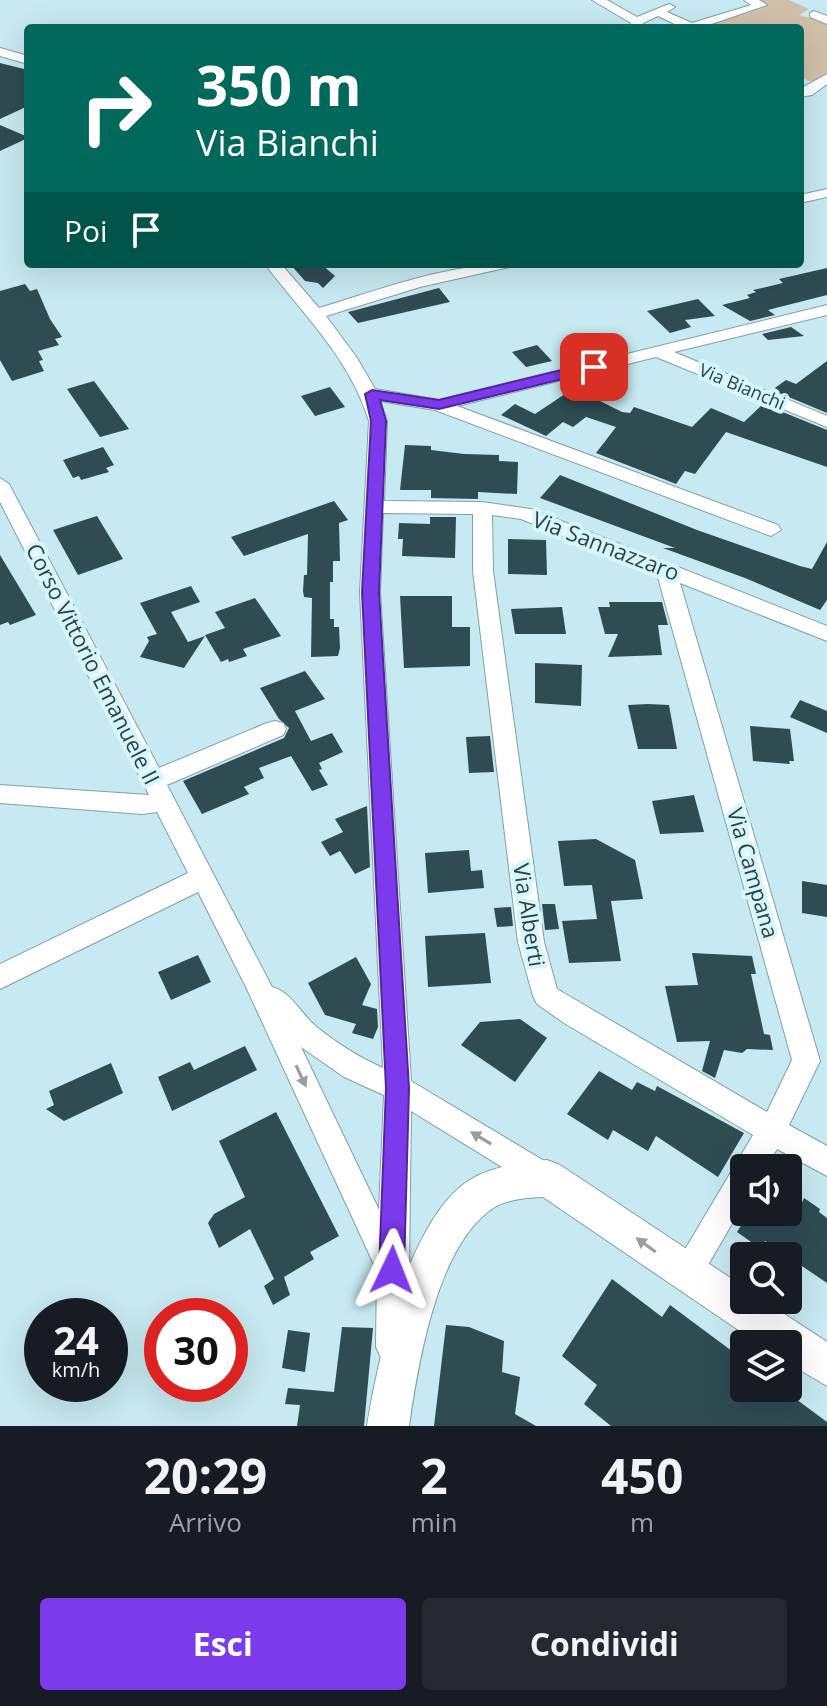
<!DOCTYPE html>
<html lang="it">
<head>
<meta charset="utf-8">
<style>
  :root { --surface:#171b24; --page:#242831; --text:#f1f3f6; --muted:#9ea1a6; --accent:#7c3aed }
  body { margin:0; font-family:"Open Sans",sans-serif; background:var(--page); color:var(--text); height:100vh; display:flex; flex-direction:column; font-size:30px; white-space:nowrap }
  * { box-sizing:border-box; margin:0 }
  p { font-size:26px; color:var(--muted) }
  .icon { flex:none; width:44px; height:44px; fill:none; stroke:currentColor; stroke-width:2; stroke-linecap:round; stroke-linejoin:round }
  .map { position:relative; height:1426px; overflow:hidden }
  .drawer { display:flex; flex-direction:column; background:var(--surface); flex:1 }
  .drawer>* { flex:none }
  .top-card { position:absolute; left:24px; top:24px; width:780px; height:244px; border-radius:8px; box-shadow:0 8px 32px #0002; background:#00695c; color:#fff; overflow:hidden }
  .tools { position:absolute; left:730px; top:1154px; display:grid; gap:16px }
  .tools a { display:grid; place-items:center; width:72px; height:72px; border-radius:8px; background:var(--surface); box-shadow:0 8px 32px #0002; font-size:40px }
  .speed { position:absolute; left:24px; top:1298px; display:flex; gap:16px; font-size:40px; font-weight:700; text-align:center }
  .speed>* { display:grid; place-content:center; width:104px; height:104px; border-radius:50%; background:var(--surface); box-shadow:0 8px 32px #0002; line-height:1 }
  .speed small { font-size:20px; font-weight:400 }
  .speed .limit { border:12px solid #d22; background:#fff; color:#111 }
  .pin { position:absolute; display:grid; place-items:center; width:68px; height:68px; color:#fff; margin:-34px; border-radius:16px; box-shadow:0 4px 12px #0006 }
  .me { position:absolute; width:88px; margin:-44px; rotate:2deg; stroke-linejoin:round; filter:drop-shadow(0 0 6px #0008) }
  .turn { display:flex; align-items:center; gap:28px; height:168px; padding:0 40px; font-size:36px }
  .turn .icon { width:104px; height:104px; stroke-width:2.5 }
  .turn b { display:block; font-size:56px; line-height:68px }
  .then { display:flex; align-items:center; height:76px; padding:0 40px; background:#0003; gap:16px; font-size:30px }
  .eta { display:flex; justify-content:space-evenly; align-items:center; height:136px; text-align:center }
  .eta b { font-size:48px; font-weight:700; line-height:56px }
  .button { display:flex; gap:16px; margin-top:auto; padding:16px 40px }
  .button a { flex:1; height:92px; border-radius:8px; background:var(--accent); color:#fff; font-size:32px; font-weight:700; line-height:92px; text-align:center }
  .button a+a { background:var(--page); color:var(--text) }
  .map>svg:first-child { display:block }
</style>
</head>
<body>
<div class="map">
<svg width="827" height="1426" viewBox="0 0 827 1426">
  <rect width="100%" height="100%" fill="#c7e9f1"/>
  <!-- green -->
  <path fill="#d1c0a9" d="M755,0H789L809,9L799,15L827,23V74L814,83L800,77V28H700L767,6Z"/>
  <!-- building -->
  <path fill="#2e4c52" d="M0,63L28,70V106L0,119Z
    M0,125L28,137V138L0,151Z
    M290,264H321L335,276L323,288L318,283L305,281Z
    M827,268V295L768,310L775,315L750,321L722,305L750,298L747,295L756,292L753,290L783,283L779,279Z
    M25,284L30,291L37,289L50,319L62,337L55,339L59,345L38,351L43,360L39,361L44,371L12,381L0,360V291Z
    M439,288L450,302L358,323L348,312Z
    M698,299L715,316L685,320L691,327L670,333L647,311Z
    M791,327L804,336L768,340L762,334Z
    M588,337L603,352L580,359L564,343Z
    M537,345L552,361L526,367L512,352Z
    M827,361V413L772,390L786,380L796,384Z
    M94,381L118,414L129,429L100,437L67,389Z
    M330,387L345,407L315,416L301,396Z
    M574,388L622,412L630,413L634,407L692,427L711,408L744,422L763,404L827,430V467L726,432L695,474L685,471L676,484L596,453L616,427L586,417L573,427L563,422L546,436L501,415L515,404L535,414Z
    M405,445L431,446V450L464,454L499,455V461L518,462L517,494L478,492V499L431,498V490H400Z
    M103,447L114,465L106,468L109,472L81,480L79,476L73,478L63,460Z
    M560,475L697,530L800,566L812,569L827,542V600L820,610L745,578L663,548H675L540,498Z
    M334,501L348,520L339,523L340,561H333V582H330V619H334V627H339L340,648L338,656L311,657L312,598L304,597L303,591L304,575H307L308,534L244,556L231,537Z
    M97,516L123,559L78,575L53,530Z
    M430,517H456L455,558L402,556L403,539H398L399,523L430,524Z
    M508,539L546,540L547,575L508,574Z
    M0,555L36,615L10,625L8,622L0,625Z
    M191,586L200,602L171,612L188,642L205,636L184,668L140,657L149,641L147,637L157,634L140,603Z
    M400,596H452V627H470V666L404,668Z
    M255,598L281,636L243,649L247,656L229,662L228,659L221,662L205,635L225,628L215,612Z
    M609,602H662L668,625H658L662,655L608,657L618,634H605L598,607H610Z
    M562,607L566,634H515L511,609Z
    M535,663L582,665L581,706L535,703Z
    M305,671L325,699L295,711L311,741L332,733L343,752L319,763L322,769L319,770L328,785L312,791L291,756L259,768L264,778L244,787L249,794L202,814L183,781L284,738L289,728L279,719L260,688Z
    M800,700L827,711V733L790,717Z
    M648,704L669,705L677,749H638L628,705Z
    M750,726L790,729L794,761H789L790,764L753,761Z
    M490,736L494,772L469,773L466,737Z
    M694,795L704,832L660,834L652,801Z
    M367,806L370,867L355,874L340,851L330,856L321,842L343,832L335,819Z
    M596,839L635,860L643,899L611,901L621,961L569,963L562,921L597,919L592,885L564,886L558,841Z
    M469,850L471,871L482,870L484,888L428,893L425,853Z
    M802,881L827,885V917L802,913Z
    M542,904H555L559,929L545,930Z
    M511,907L513,926L497,927L494,908Z
    M485,933L491,983L428,987L425,936Z
    M692,953L752,956L756,974H751L764,1034L770,1035L773,1050L747,1049L742,1053L724,1050L715,1078L702,1071L710,1041L677,1042L665,986L698,985Z
    M198,955L211,982L171,1000L158,972Z
    M356,957L371,984L362,1005L377,1009L378,1027L373,1039L352,1033L356,1024L325,1015L308,983Z
    M520,1019L547,1038L515,1082L461,1045L480,1022Z
    M245,1046L257,1070L172,1111L158,1077L190,1062L194,1070Z
    M111,1063L123,1093L64,1121L46,1109L54,1105L49,1091Z
    M599,1071L632,1090L637,1082L655,1091L657,1086L744,1133L718,1177L656,1136L648,1151L613,1130L608,1140L567,1114Z
    M276,1112L339,1236L310,1252L314,1259L284,1277L290,1295L273,1305L264,1286L274,1279L250,1229L219,1248L208,1223L214,1214L245,1197L219,1141Z
    M804,1198L820,1209L819,1212L827,1218V1283L765,1241L761,1249L737,1232L749,1212H770L782,1220L793,1200L801,1205Z
    M612,1279L662,1317L670,1305L744,1360V1388H781L827,1422V1426H611L584,1404L597,1385L562,1356Z
    M446,1325L469,1327L504,1341L502,1372L520,1377L515,1414L536,1426H434Z
    M342,1327L373,1328L364,1426H297L300,1405L285,1404L288,1388L334,1392Z
    M288,1330L310,1333L305,1372L282,1368Z"/>
  <g fill="none" stroke-linecap="round" stroke-linejoin="round">
    <!-- minor casing -->
    <g stroke="#7fa0a7" stroke-width="2">
      <path id="minor" d="M592,0H607L637,17L669,4L675,7L667,12L692,23L751,5L744,0H759L767,5L700,28H683L658,16L643,23V28H631V23Z
        M814,11L827,16V24L810,17V13Z
        M0,48L28,56V64L0,56Z
        M827,74V84L812,95L800,97V89Z
        M827,189V197L800,203V195Z
        M265,264H281L319,308C382,289 446,264 512,264L509,267L420,287L326,316L357,358L375,389L439,400L827,305V315L674,352L827,416V427L656,357L457,406L778,525L781,530L771,536L435,410L380,401L387,421L384,501L482,502L531,509L827,626V641L680,583L820,1061L789,1125L827,1146V1176L777,1149L765,1168H744V1203L697,1284L686,1288L675,1284L671,1273L753,1135L564,1023L537,1004L533,996L518,942L473,571V514L383,513L380,592L411,1081L556,1168L560,1178L556,1188L546,1192L536,1188L411,1111L408,1347L403,1358L392,1363L381,1358L376,1347L377,1271L246,987L198,892L0,989V964L188,873L157,812L142,814L0,803V785L149,795L0,502V478L9,484L159,768L267,723L275,721L283,723L286,729L283,735L167,785L272,987C292,992 302,1016 318,1028C338,1044 360,1058 383,1068L360,592L369,421C349,357 304,316 265,264ZM492,515L521,519L657,574L792,1060L767,1112L557,989L544,942L493,571ZM301,1047L344,1077L384,1095L379,1210Z"/>
    </g>
    <!-- major casing -->
    <g stroke="#7fa0a7" stroke-width="2">
      <path id="major" d="M547,1160L560,1165L744,1287V1300H763L827,1342V1386L788,1363V1344H759L543,1197C527,1198 508,1199 495,1207C437,1243 418,1364 409,1426H367C378,1358 406,1234 460,1187C483,1167 518,1163 547,1160Z"/>
    </g>
    <!-- minor -->
    <use href="#minor" fill="#fff" fill-rule="evenodd"/>
    <!-- major -->
    <use href="#major" fill="#fff" fill-rule="evenodd"/>
  </g>
  <!-- one-way arrows -->
  <defs><path id="oneway-solid" d="M-6-.8H1V-3.2L6.5 0L1 3.2V.8H-6Z" transform="scale(2)"/></defs>
  <g fill="#989fa0">
    <use href="#oneway-solid" transform="translate(301 1076) rotate(65)"/>
    <use href="#oneway-solid" transform="translate(481 1138) rotate(-149)"/>
    <use href="#oneway-solid" transform="translate(646 1245) rotate(-144)"/>
  </g>
  <!-- route -->
  <path fill="#7c3aed" stroke="#51269a" stroke-width="2" d="M594,362L601,367L599,370L439,409L380,400L386,421L379,592L409,1088L404,1270L400,1279L392,1283L383,1279L379,1270L386,1088L362,592L371,421L365,394L372,390L439,400Z"/>
  <g text-anchor="middle" stroke-width="8" stroke-linejoin="round" paint-order="stroke">
    <!-- far-street labels -->
    <g font-size="18" fill="#323f42" stroke="#d4f7fe">
      <text transform="translate(742 387) rotate(23)" y="6">Via Bianchi</text>
    </g>
    <!-- street labels -->
    <g font-size="22" fill="#323f42" stroke="#d4f7fe">
      <text transform="translate(606 546) rotate(21)" y="8">Via Sannazzaro</text>
      <text transform="translate(93 664) rotate(63)" y="8">Corso Vittorio Emanuele II</text>
      <text transform="translate(753 873) rotate(74)" y="8">Via Campana</text>
      <text transform="translate(529 915) rotate(81)" y="8">Via Alberti</text>
    </g>
  </g>
</svg>
<div class="tools">
<a><svg class="icon" aria-label="sound" viewBox="0 0 24 24"><path d="M4 9h4l5-4v14l-5-4H4zM17 9q2 3 0 6"/></svg></a>
<a><svg class="icon" aria-label="search" viewBox="0 0 24 24"><circle cx="10" cy="10" r="6"/><path d="M15 15l6 6"/></svg></a>
<a><svg class="icon" aria-label="layers" viewBox="0 0 24 24"><path d="M12 4l9 5-9 5-9-5zM3 14l9 5 9-5"/></svg></a>
</div>
<div class="speed"><div>24<small>km/h</small></div><div class="limit">30</div></div>
<div class="pin" style="left:594px;top:367px;background:#d93025"><svg class="icon" aria-label="arrive" viewBox="0 0 24 24"><path d="M6 21V4h12l-3 4 3 4H6"/></svg></div>
<svg class="me" style="left:392px;top:1270px" viewBox="-20 -20 40 40"><path d="M0-17L14 15 0 8-14 15z" fill="#7c3aed" stroke="#fff" stroke-width="4"/></svg>
<div class="top-card">
<div class="turn"><svg class="icon" aria-label="right" viewBox="0 0 24 24"><path d="M7 20v-9h11M14 6l5 5-5 5"/></svg><div><b>350 m</b>Via Bianchi</div></div>
<div class="then">Poi<svg class="icon" aria-label="arrive" viewBox="0 0 24 24"><path d="M6 21V4h12l-3 4 3 4H6"/></svg></div>
</div>
</div>
<section class="drawer">
<div class="eta">
<div><b>20:29</b><p>Arrivo</p></div>
<div><b>2</b><p>min</p></div>
<div><b>450</b><p>m</p></div>
</div>
<div class="button"><a>Esci</a><a>Condividi</a></div>
</section>
</body>
</html>
